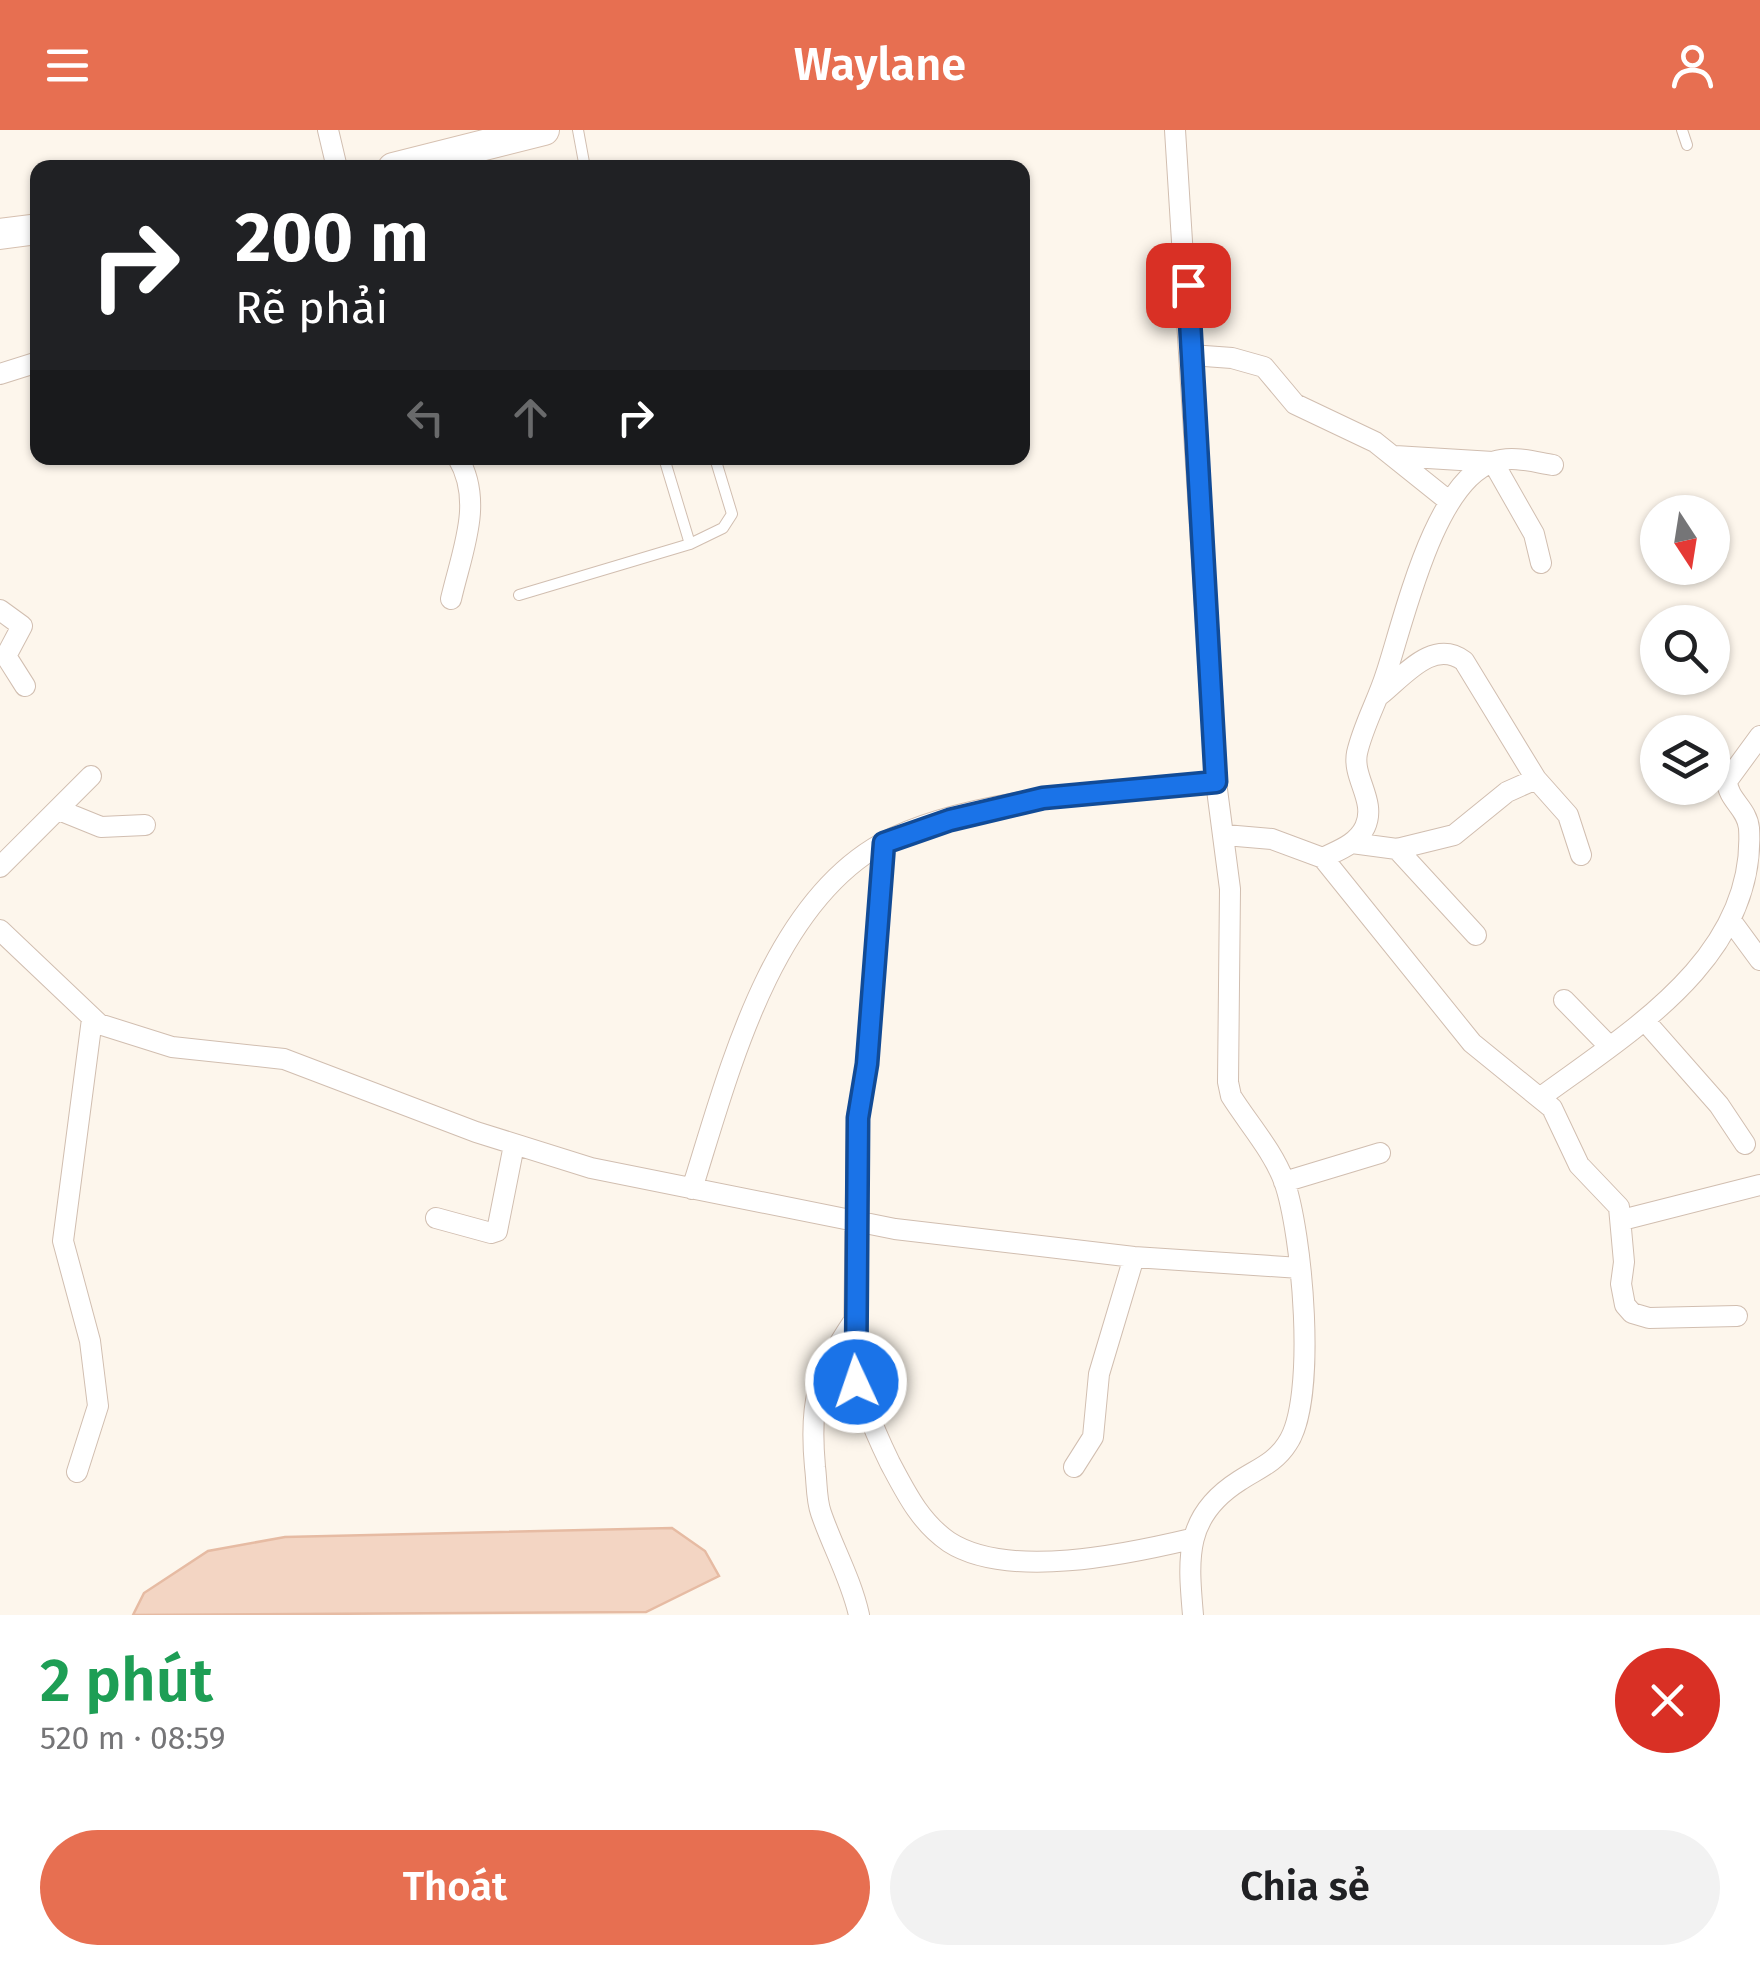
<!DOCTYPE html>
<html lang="vi">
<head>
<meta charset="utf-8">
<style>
  :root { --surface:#fff; --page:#f2f2f2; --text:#202124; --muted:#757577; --accent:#e76f51 }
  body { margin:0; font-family:"Fira Sans",sans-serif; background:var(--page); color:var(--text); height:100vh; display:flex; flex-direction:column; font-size:38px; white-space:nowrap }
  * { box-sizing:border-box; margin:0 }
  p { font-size:32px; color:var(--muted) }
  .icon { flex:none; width:55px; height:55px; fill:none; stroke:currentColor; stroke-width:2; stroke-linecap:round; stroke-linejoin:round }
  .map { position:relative; height:1485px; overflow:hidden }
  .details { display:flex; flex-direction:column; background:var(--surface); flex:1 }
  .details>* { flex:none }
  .top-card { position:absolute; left:30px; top:30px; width:1000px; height:305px; border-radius:20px; box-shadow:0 2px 8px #0004; background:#202124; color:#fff; overflow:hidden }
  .needle { width:65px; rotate:168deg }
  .tools { position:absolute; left:1640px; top:365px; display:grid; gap:20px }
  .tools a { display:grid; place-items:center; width:90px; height:90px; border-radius:50%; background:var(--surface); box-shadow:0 2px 8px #0004; font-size:50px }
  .pin { position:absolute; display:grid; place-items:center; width:85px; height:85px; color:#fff; margin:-42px; border-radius:20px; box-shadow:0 5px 15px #0006 }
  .me { position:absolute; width:110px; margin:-55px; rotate:357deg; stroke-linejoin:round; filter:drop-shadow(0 0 8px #0008) }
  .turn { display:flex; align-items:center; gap:35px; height:210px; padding:0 40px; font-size:45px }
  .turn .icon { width:130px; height:130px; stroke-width:2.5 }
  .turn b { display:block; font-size:70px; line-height:85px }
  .lanes { display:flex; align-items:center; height:95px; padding:0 40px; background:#0003; justify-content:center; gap:50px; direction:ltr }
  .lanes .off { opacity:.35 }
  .round { display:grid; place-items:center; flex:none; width:105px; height:105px; border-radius:52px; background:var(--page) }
  .overview { display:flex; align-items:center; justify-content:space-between; height:170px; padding:0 40px }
  h1 { font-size:60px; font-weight:600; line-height:75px; color:#1e9e55 }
  .primary-button { display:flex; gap:20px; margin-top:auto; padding:20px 40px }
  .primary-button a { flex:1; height:115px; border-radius:60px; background:var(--accent); color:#fff; font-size:40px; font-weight:600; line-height:115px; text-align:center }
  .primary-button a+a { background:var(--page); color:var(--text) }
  header { display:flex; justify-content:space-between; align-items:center; height:130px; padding:0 40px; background:var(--accent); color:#fff; font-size:45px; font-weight:600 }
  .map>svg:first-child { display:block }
</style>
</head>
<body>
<header><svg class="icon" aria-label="menu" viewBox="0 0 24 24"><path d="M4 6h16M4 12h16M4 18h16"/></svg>Waylane<svg class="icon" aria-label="person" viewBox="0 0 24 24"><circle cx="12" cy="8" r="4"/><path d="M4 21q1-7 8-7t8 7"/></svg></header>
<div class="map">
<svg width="1760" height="1485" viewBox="0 0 1760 1485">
  <rect width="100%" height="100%" fill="#fdf6ec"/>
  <!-- building -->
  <path fill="#f3d5c3" stroke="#e6bba3" stroke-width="2.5" d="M672,1398L705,1421L719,1446L646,1482L133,1485L144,1463L208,1421L285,1407Z"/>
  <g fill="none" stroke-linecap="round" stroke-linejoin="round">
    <!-- lane casing -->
    <g stroke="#d1beb0" stroke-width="12">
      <path id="lane" d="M578,0L585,38
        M1682,0L1687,15
        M690,414L723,398L732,384L715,328
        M519,465L690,414L664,328"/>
    </g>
    <!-- street casing -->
    <g stroke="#d1beb0" stroke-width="22">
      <path id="street" d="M328,0L337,38
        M1175,0L1216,652L1230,759L1228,952L1231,966C1248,993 1273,1021 1284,1051C1302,1101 1318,1270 1287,1314C1275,1333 1257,1339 1239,1351C1184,1386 1188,1428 1193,1485
        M1191,225L1232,228L1264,237L1295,274L1375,312L1450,372
        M0,244L38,232
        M1395,326L1493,332L1534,404L1541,433
        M451,469C462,421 484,372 458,328
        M0,480L22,496L6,526L25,556
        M1380,565C1404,546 1433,508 1464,531L1536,649L1568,685L1581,725
        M59,680L101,697L145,695
        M1225,705L1272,709L1323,728L1472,913L1552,978L1579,1035L1619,1077L1624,1132L1621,1154L1625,1175L1632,1183L1649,1188L1737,1186
        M884,713L867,934L857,987L854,1217C857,1260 871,1294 890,1333C906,1363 920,1392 949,1412C1008,1450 1128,1424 1191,1409
        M1352,713L1397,719L1476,805
        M1397,719L1454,705L1507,662L1536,649
        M1323,728C1339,720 1357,714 1365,697C1377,671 1352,648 1357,623C1363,596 1378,570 1386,544C1404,490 1434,352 1493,332C1512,325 1534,332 1553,335
        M0,737L91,646
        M1732,792L1760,830
        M0,800L99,894L172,917L284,929L476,1002L591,1038L895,1099L1134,1127L1300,1138
        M1564,870L1610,917
        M1645,891L1719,975L1745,1014
        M1541,967C1631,901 1757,826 1749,698C1747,678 1728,670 1727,651L1760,606
        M1284,1052L1380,1023
        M692,1059C728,945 769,777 881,714C966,667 1119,661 1216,652
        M436,1088L491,1103L497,1101L514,1015
        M1622,1090L1760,1055
        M853,1192C817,1246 809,1272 815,1337C817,1352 816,1369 821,1383C833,1418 851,1449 859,1485
        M1074,1337L1093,1307L1099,1244L1134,1127
        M77,1342L98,1276L90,1211L63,1111L92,889"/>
    </g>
    <!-- secondary casing -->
    <g stroke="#d6c0b0" stroke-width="32">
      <path id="secondary" d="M393,38L544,0
        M0,104L38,99"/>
    </g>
    <!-- lane -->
    <use href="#lane" stroke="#fff" stroke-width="10"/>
    <!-- street -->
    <use href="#street" stroke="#fff" stroke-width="20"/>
    <!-- secondary -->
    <use href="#secondary" stroke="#fff" stroke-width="30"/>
  </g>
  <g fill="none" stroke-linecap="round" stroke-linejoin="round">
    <!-- route casing -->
    <g stroke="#114b97" stroke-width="25">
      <path id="route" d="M856,1252L858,988L867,934L884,713L950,690L1043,668L1216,652L1188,155"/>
    </g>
    <!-- route -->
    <use href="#route" stroke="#1a73e8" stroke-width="18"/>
  </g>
</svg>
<div class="tools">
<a><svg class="needle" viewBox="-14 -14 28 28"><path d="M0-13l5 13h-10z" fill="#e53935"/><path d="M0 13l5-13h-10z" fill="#757577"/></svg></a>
<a><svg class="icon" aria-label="search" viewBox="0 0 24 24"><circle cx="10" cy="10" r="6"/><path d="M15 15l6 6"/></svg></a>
<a><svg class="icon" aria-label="layers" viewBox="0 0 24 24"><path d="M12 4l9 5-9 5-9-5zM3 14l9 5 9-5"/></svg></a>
</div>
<div class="pin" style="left:1188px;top:155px;background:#d93025"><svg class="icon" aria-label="arrive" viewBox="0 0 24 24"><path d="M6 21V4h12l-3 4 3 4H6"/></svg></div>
<svg class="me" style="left:856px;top:1252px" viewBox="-20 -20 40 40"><circle r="17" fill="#1a73e8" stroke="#fff" stroke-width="3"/><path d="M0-11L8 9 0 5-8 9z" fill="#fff"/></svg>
<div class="top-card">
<div class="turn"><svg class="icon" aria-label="right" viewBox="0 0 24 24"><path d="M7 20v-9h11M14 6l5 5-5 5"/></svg><div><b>200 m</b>Rẽ phải</div></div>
<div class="lanes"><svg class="icon off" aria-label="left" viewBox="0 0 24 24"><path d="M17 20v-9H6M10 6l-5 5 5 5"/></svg><svg class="icon off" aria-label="ahead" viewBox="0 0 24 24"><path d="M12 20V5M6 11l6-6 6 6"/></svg><svg class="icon" aria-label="right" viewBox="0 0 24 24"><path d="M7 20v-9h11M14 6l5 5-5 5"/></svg></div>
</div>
</div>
<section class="details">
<div class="overview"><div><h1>2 phút</h1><p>520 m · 08:59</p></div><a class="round" style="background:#d93025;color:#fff"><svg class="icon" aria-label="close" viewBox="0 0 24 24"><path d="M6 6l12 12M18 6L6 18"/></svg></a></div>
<div class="primary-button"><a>Thoát</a><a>Chia sẻ</a></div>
</section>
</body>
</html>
